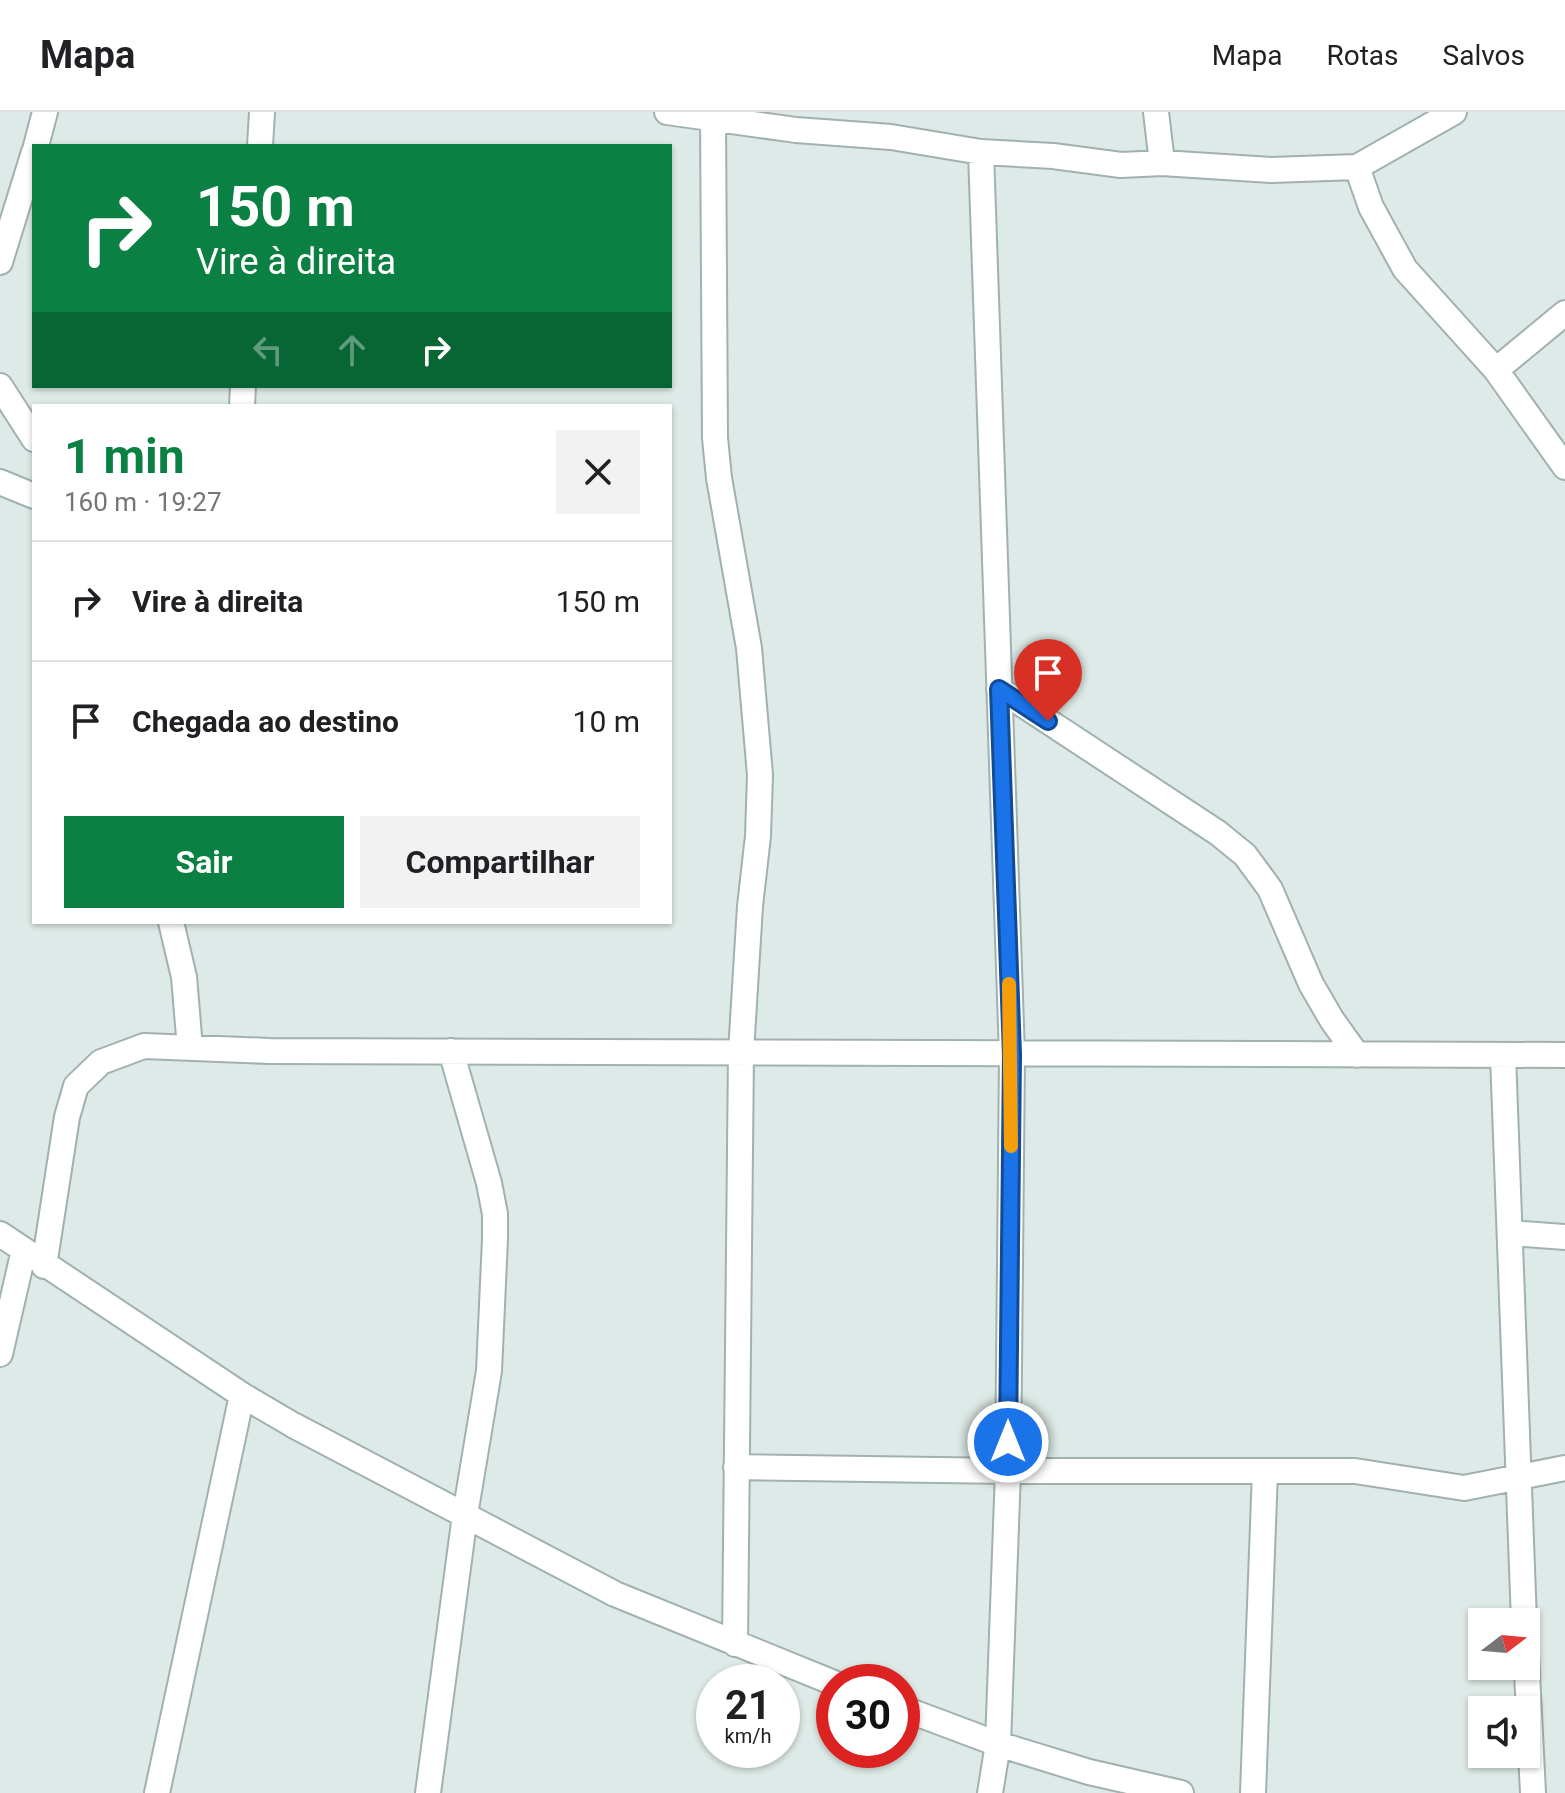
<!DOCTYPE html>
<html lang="pt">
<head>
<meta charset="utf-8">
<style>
  :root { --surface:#fff; --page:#f2f2f2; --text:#202124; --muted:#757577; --line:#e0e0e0; --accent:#0b8043 }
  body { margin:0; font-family:Roboto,sans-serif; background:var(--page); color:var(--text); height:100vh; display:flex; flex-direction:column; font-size:30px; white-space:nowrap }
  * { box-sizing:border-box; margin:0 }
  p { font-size:26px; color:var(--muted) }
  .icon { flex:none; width:44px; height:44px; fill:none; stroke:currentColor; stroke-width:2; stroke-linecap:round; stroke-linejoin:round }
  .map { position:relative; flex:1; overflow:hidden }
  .details { position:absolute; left:32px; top:292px; width:640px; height:520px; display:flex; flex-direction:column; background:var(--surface); border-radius:0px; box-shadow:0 2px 6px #0004 }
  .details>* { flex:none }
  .guide { position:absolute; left:32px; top:32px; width:640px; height:244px; border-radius:0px; box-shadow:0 2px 6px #0004; background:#0b8043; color:#fff; overflow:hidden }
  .needle { width:52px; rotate:74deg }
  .tools { position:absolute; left:1468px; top:1496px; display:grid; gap:16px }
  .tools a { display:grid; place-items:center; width:72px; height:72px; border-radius:0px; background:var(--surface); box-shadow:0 2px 6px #0004; font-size:40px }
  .speed { position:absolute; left:696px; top:1552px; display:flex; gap:16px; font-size:40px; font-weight:700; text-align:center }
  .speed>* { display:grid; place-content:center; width:104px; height:104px; border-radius:50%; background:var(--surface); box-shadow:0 2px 6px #0004; line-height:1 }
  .speed small { font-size:20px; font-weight:400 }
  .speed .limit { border:12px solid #d22; background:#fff; color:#111 }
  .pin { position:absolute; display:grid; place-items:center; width:68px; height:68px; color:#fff; margin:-82px -34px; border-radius:50% 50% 50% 0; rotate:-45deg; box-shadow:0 0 8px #0007 }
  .pin .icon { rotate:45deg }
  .me { position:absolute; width:88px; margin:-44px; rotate:0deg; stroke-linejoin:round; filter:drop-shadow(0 0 6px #0008) }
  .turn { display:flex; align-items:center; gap:28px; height:168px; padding:0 32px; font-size:36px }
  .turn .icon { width:104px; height:104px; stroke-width:2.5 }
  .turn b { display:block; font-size:56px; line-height:68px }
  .lanes { display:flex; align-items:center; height:76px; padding:0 32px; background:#0003; justify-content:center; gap:40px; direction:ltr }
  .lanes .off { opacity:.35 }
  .round { display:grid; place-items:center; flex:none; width:84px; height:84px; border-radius:0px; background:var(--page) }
  .overview { display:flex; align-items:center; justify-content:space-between; height:136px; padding:0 32px }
  h1 { font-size:48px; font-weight:700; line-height:60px; color:var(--accent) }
  .cta { display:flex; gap:16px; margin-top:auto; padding:16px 32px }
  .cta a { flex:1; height:92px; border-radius:0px; background:var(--accent); color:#fff; font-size:32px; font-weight:700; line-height:92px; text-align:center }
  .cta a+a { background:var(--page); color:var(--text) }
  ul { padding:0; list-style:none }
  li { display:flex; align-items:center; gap:24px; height:120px; padding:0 32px; border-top:2px solid var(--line) }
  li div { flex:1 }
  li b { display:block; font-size:30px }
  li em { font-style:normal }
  header { display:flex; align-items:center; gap:48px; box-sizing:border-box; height:112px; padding:0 40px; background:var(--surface); border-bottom:2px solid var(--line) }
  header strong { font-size:38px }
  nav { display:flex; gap:44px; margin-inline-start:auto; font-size:28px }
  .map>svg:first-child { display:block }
</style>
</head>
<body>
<header>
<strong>Mapa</strong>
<nav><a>Mapa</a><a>Rotas</a><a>Salvos</a></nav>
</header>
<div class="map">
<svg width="1565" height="1681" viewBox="0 0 1565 1681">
  <rect width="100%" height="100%" fill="#deeae7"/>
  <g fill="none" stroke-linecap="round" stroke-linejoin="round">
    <!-- minor casing -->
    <g stroke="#a1b1af" stroke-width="28">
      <path id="minor" d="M667,0L796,18L891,25L981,40L1053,44L1121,53L1162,51L1271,58L1357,55L1454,0
        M1156,0L1162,51
        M713,6L715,326L719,366L749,536L760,663L758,724L750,794L741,940L735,1532
        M36,34L45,0
        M260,34L262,0
        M981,40L1012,943L1008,1359L998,1632L990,1681
        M1357,55L1371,95L1405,157L1496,258L1565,355
        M0,150L34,40
        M1496,258L1565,201
        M0,274L34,327
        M242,294L243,274
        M0,370L34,384
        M999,577L1218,721L1245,743L1270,777L1311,872L1332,908L1357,943
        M171,810L184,865L190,936
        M1503,943L1524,1510
        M1510,1121L1565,1125
        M0,1122L242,1283L293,1313L615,1482L834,1571
        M44,1154L67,1005L76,974L101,950L144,934L270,939L1565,943
        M0,1242L24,1138
        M736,1355L1008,1359H1355L1464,1376L1565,1356
        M1526,1541L1533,1681
        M902,1596L998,1632L1089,1660L1181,1681
        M157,1681L242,1283
        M428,1681L465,1403L489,1259L495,1127V1102L489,1071L451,939
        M1253,1681L1265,1359"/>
    </g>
    <!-- minor -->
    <use href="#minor" stroke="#fff" stroke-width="24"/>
  </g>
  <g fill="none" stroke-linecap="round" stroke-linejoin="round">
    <!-- route casing -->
    <g stroke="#114b97" stroke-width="20">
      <path id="route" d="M1008,1330L1012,943L999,577L1048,609"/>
    </g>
    <!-- route -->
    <use href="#route" stroke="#1a73e8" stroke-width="14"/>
    <!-- slow -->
    <path stroke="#f59e0b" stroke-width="14" d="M1009,872L1011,1034"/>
  </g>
</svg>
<div class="tools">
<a><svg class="needle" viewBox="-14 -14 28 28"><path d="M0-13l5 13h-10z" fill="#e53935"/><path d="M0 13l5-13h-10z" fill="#757577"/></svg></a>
<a><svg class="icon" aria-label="sound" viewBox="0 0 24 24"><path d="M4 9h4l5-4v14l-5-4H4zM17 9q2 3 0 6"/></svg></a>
</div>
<div class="speed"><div>21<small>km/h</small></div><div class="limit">30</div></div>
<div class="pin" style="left:1048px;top:609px;background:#d93025"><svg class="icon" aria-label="arrive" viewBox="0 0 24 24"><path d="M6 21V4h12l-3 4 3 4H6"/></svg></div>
<svg class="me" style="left:1008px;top:1330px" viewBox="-20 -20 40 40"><circle r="17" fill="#1a73e8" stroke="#fff" stroke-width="3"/><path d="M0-11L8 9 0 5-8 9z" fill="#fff"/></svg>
<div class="guide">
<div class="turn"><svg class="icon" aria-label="right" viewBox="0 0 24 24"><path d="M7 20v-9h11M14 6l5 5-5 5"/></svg><div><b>150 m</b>Vire à direita</div></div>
<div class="lanes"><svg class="icon off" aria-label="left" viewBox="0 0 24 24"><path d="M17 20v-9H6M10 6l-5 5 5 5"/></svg><svg class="icon off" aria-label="ahead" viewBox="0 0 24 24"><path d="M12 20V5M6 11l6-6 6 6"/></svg><svg class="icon" aria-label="right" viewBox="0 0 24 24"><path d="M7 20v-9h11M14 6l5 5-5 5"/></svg></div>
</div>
<section class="details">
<div class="overview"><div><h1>1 min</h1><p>160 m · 19:27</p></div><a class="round"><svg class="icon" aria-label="close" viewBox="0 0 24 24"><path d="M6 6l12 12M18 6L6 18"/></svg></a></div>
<ul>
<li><svg class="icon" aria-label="right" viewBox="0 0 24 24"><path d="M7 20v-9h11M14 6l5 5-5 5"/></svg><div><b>Vire à direita</b></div><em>150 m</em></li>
<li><svg class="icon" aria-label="arrive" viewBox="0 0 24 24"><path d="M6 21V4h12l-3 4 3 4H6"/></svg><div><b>Chegada ao destino</b></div><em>10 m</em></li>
</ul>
<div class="cta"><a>Sair</a><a>Compartilhar</a></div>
</section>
</div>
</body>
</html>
